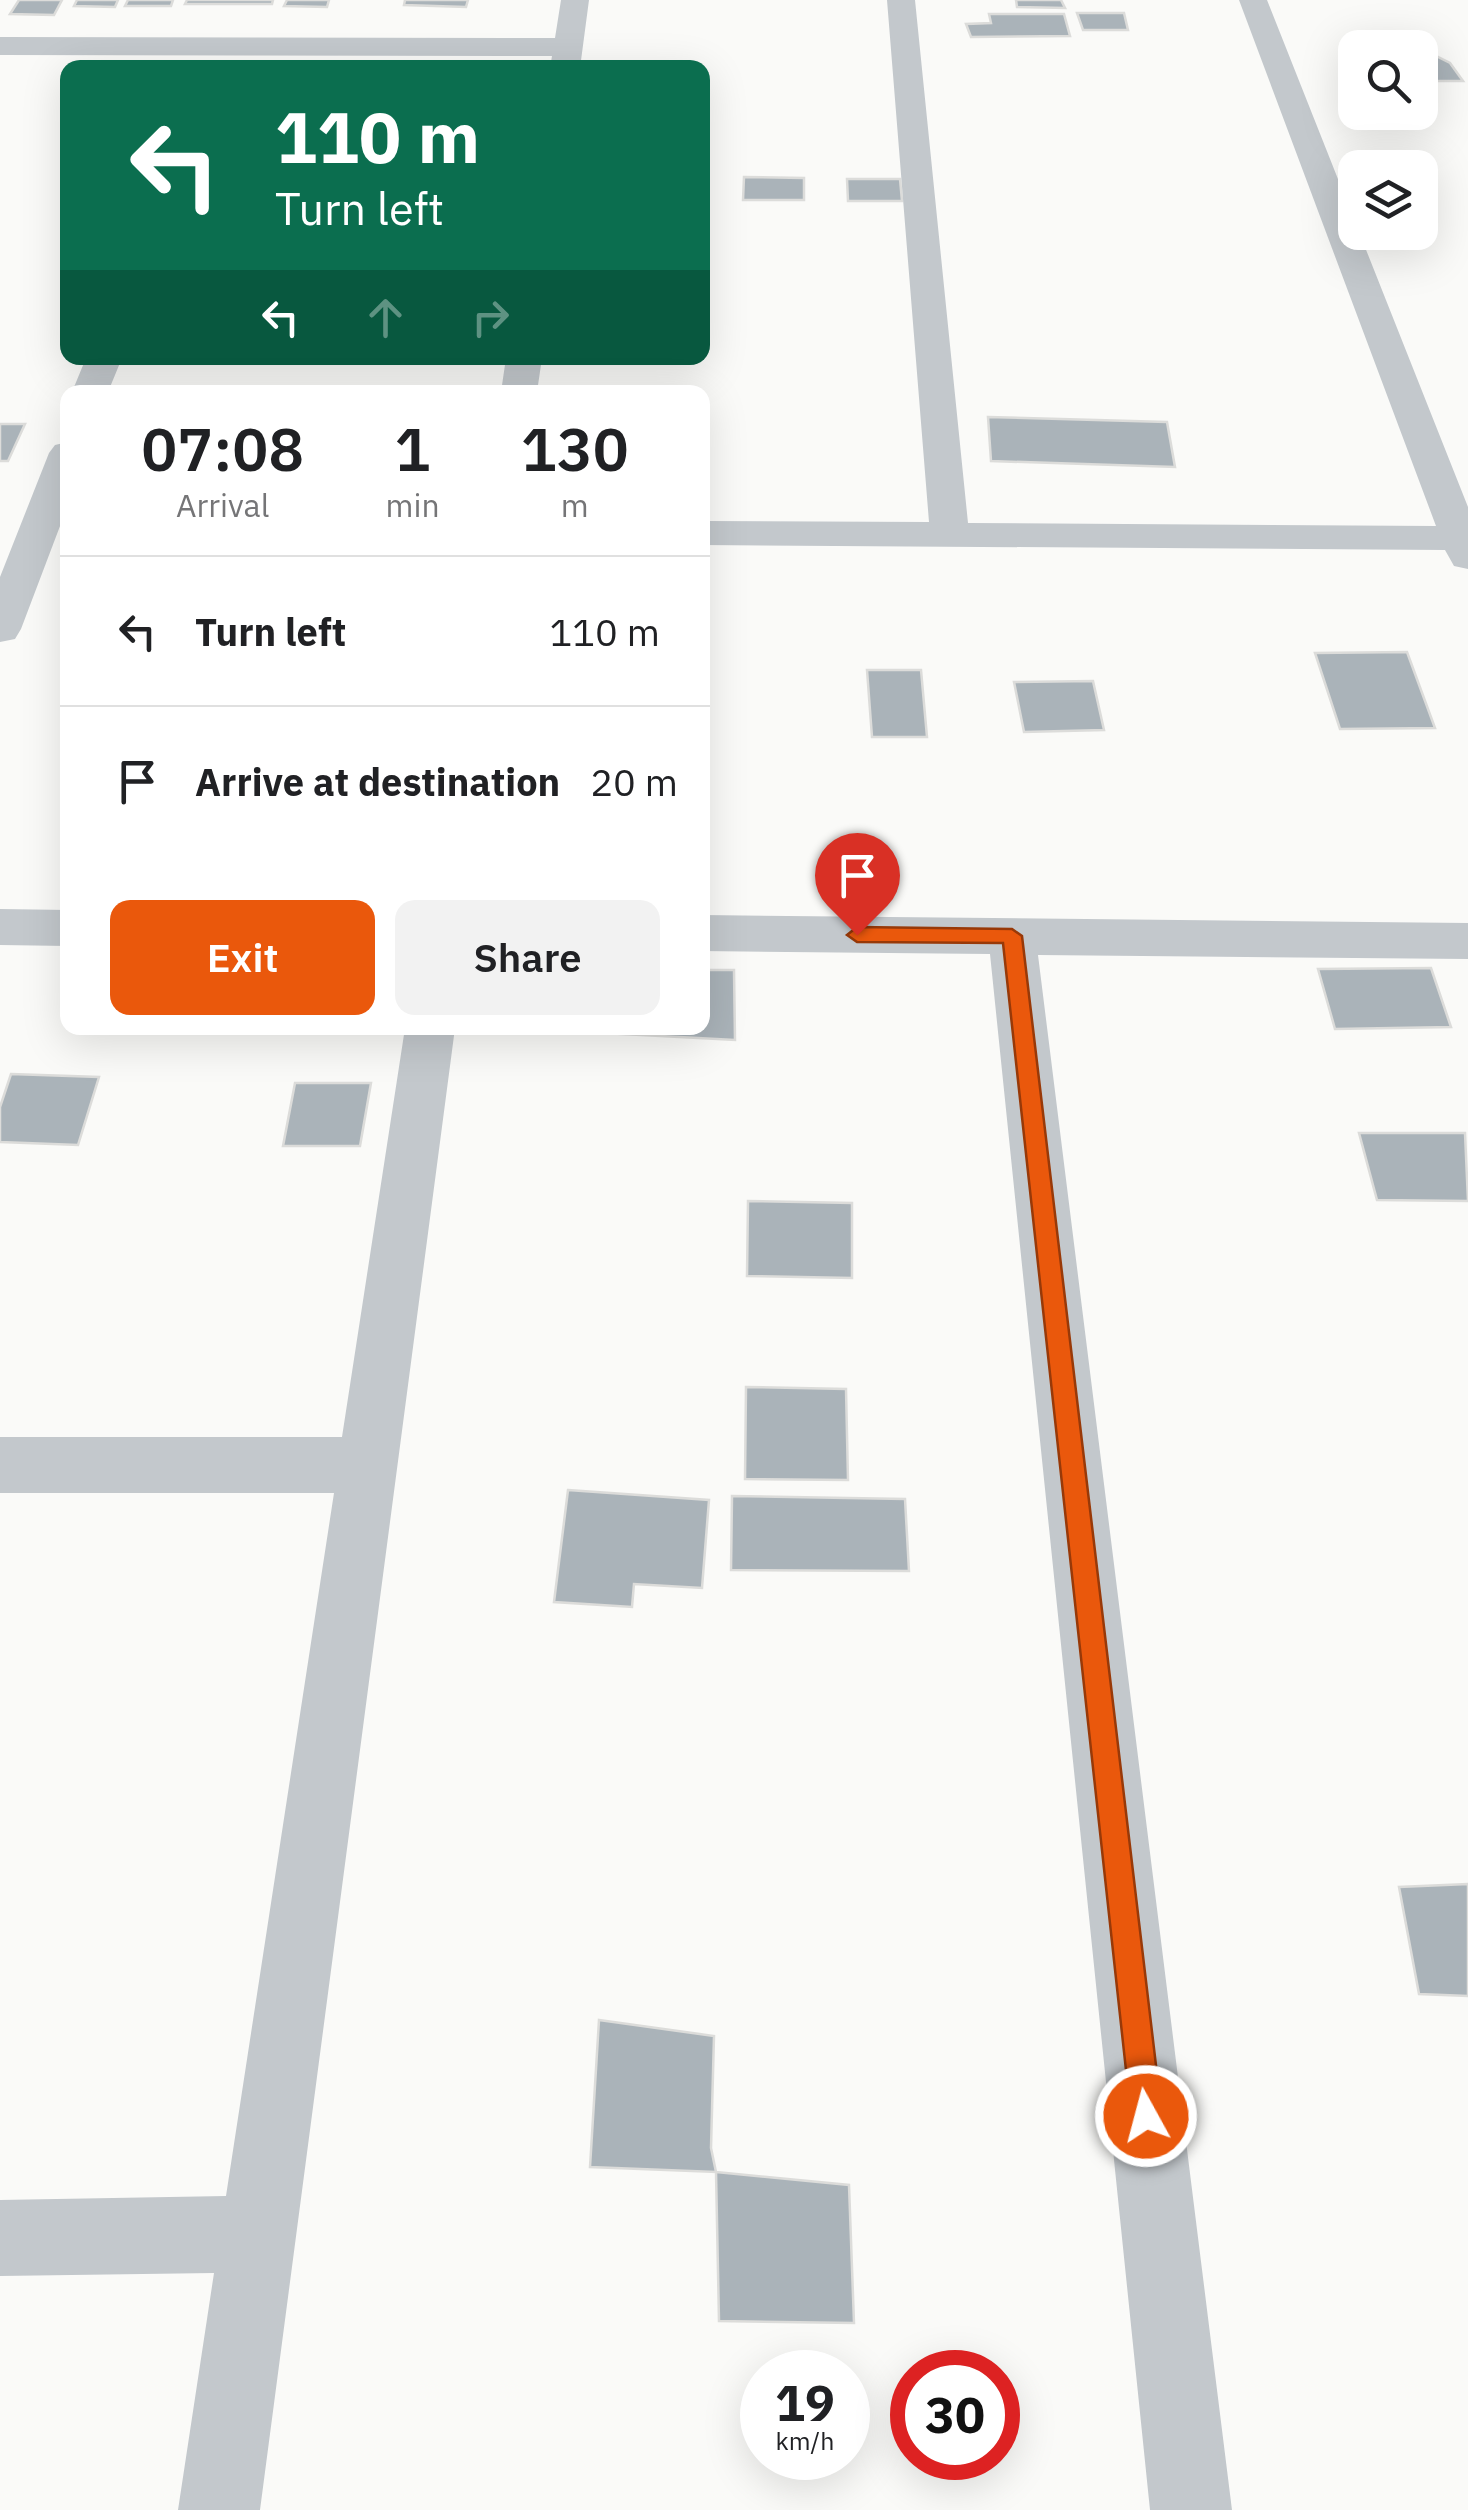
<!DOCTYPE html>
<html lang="en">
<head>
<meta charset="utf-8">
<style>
  :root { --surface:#fff; --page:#f2f2f2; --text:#202124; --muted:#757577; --line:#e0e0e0; --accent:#ea580c }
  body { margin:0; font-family:"IBM Plex Sans",sans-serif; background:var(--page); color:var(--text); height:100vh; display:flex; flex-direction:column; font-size:38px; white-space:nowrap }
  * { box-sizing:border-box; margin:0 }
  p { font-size:32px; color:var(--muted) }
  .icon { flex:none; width:55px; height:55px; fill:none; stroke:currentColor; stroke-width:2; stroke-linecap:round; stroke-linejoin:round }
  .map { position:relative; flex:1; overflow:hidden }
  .side { position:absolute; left:60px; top:385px; width:650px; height:650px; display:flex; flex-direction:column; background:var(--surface); border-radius:20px; box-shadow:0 10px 40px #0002 }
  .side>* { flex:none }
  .guide { position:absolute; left:60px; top:60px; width:650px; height:305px; border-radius:20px; box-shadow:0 10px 40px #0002; background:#0b6e4f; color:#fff; overflow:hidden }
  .tools { position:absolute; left:1338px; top:30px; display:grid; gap:20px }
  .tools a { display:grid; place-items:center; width:100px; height:100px; border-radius:20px; background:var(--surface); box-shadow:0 10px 40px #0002; font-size:50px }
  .speed { position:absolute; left:740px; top:2350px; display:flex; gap:20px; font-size:50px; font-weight:700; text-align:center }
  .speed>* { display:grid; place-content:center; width:130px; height:130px; border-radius:50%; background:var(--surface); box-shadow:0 10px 40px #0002; line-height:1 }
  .speed small { font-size:25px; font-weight:400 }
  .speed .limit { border:15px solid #d22; background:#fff; color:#111 }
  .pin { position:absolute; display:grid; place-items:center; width:85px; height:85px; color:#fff; margin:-102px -42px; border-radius:50% 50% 50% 0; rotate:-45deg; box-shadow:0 0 10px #0007 }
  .pin .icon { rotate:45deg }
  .me { position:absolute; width:110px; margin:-55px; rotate:353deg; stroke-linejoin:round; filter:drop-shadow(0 0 8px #0008) }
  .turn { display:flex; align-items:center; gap:35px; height:210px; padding:0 50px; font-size:45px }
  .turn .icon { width:130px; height:130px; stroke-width:2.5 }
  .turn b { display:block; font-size:70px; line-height:85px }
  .lanes { display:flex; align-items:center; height:95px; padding:0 50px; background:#0003; justify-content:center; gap:50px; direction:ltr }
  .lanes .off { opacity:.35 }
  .eta { display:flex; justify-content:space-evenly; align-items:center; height:170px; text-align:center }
  .eta b { font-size:60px; font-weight:600; line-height:70px }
  .primary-button { display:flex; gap:20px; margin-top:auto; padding:20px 50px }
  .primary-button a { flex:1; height:115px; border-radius:20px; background:var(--accent); color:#fff; font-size:40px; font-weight:600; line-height:115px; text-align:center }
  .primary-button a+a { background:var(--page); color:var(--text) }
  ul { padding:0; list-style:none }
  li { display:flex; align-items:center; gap:30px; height:150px; padding:0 50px; border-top:2px solid var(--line) }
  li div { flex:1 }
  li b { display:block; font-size:38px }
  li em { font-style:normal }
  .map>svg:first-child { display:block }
</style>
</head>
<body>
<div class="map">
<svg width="1468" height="2510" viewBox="0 0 1468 2510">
  <rect width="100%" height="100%" fill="#fafaf8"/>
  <!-- building -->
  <path fill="#aab3b9" stroke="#dcdcda" stroke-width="2.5" d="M19,0H62L54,15L10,14Z
    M77,0H118L115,7L74,6Z
    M128,0H173L171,6H125Z
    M187,0H273L272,4H185Z
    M287,0H329L327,7L284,6Z
    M405,0H468L466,7L404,5Z
    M1016,0H1061L1065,8L1017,7Z
    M1077,13H1124L1128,30H1083Z
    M989,14H1064L1070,36L971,37L966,24L991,23Z
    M1420,54L1434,55L1450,63L1463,81H1420Z
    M744,177L804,178V200H743Z
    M847,179H900L902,201H848Z
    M988,417L1167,422L1175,467L991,461Z
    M0,424H25L8,461H0Z
    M1407,652L1435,728L1340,729L1315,653Z
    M867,670H921L927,737H872Z
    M1093,681L1104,730L1024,732L1014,682Z
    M1431,968L1451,1027L1335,1029L1318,969Z
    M702,970H734L735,1040L604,1033V1028H702Z
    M11,1074L99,1077L78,1145L0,1142V1107Z
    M295,1083H371L360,1146H283Z
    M1359,1133H1465L1468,1201L1377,1200Z
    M748,1201L852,1203V1278L747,1276Z
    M746,1387L846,1389L848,1480L745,1479Z
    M568,1490L709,1500L702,1588L634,1584L632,1607L554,1602Z
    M732,1496L905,1499L909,1571L731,1570Z
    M1468,1884V1996L1419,1994L1399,1887Z
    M599,2020L714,2036L711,2148L716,2172L590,2167Z
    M716,2172L849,2185L854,2323L719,2321Z"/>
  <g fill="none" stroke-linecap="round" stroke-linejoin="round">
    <!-- minor -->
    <path fill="#c3c8cc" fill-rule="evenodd" d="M561,0H589L580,68H550L552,56L0,55V37L555,38Z
      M887,0H915L968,523L1436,526L1239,0H1267L1355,222V232H1359L1468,507V569L1454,566L1445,550L702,545V521L929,522Z
      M86,358H122L108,392H72Z
      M506,358H542L537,392H501Z
      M68,442V505L21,629L15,639L0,642V577L49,453L55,445Z
      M0,909L68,910V946L0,945Z
      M702,915L1468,923V959L1038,955L1232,2510H1150L990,954L702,951Z
      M405,1028H455L260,2510H178L214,2273L0,2276V2200L226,2196L334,1493H0V1437H342Z"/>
  </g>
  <!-- route -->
  <path fill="#ea580c" stroke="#983908" stroke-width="2.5" d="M857,927L1012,929L1022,936L1162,2116L1157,2127L1146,2132L1136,2127L1131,2116L1003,943L857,942L847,935Z"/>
</svg>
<div class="tools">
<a><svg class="icon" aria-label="search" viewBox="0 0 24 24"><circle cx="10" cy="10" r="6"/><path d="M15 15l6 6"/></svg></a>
<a><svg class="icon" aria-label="layers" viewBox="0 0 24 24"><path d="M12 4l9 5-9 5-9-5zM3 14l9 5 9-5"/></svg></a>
</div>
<div class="speed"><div>19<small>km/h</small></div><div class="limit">30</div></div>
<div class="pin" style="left:857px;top:935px;background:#d93025"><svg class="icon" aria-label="arrive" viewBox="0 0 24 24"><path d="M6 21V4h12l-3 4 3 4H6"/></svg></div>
<svg class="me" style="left:1146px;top:2116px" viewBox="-20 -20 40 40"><circle r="17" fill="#ea580c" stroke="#fff" stroke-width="3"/><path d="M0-11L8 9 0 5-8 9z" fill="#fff"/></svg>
<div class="guide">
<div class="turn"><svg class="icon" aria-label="left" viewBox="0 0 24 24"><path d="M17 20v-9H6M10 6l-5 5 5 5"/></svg><div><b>110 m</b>Turn left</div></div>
<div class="lanes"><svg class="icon" aria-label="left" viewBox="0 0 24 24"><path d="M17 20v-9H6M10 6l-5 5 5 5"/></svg><svg class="icon off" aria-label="ahead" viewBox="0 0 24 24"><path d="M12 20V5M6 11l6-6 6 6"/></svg><svg class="icon off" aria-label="right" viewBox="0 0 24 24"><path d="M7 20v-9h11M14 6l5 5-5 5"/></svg></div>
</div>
<section class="side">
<div class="eta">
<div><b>07:08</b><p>Arrival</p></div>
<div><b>1</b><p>min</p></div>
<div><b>130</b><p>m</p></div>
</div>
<ul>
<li><svg class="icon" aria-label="left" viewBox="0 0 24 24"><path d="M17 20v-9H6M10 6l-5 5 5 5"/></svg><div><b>Turn left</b></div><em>110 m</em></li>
<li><svg class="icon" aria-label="arrive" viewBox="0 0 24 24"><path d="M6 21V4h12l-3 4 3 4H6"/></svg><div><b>Arrive at destination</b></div><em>20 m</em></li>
</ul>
<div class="primary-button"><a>Exit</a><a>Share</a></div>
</section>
</div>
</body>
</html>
